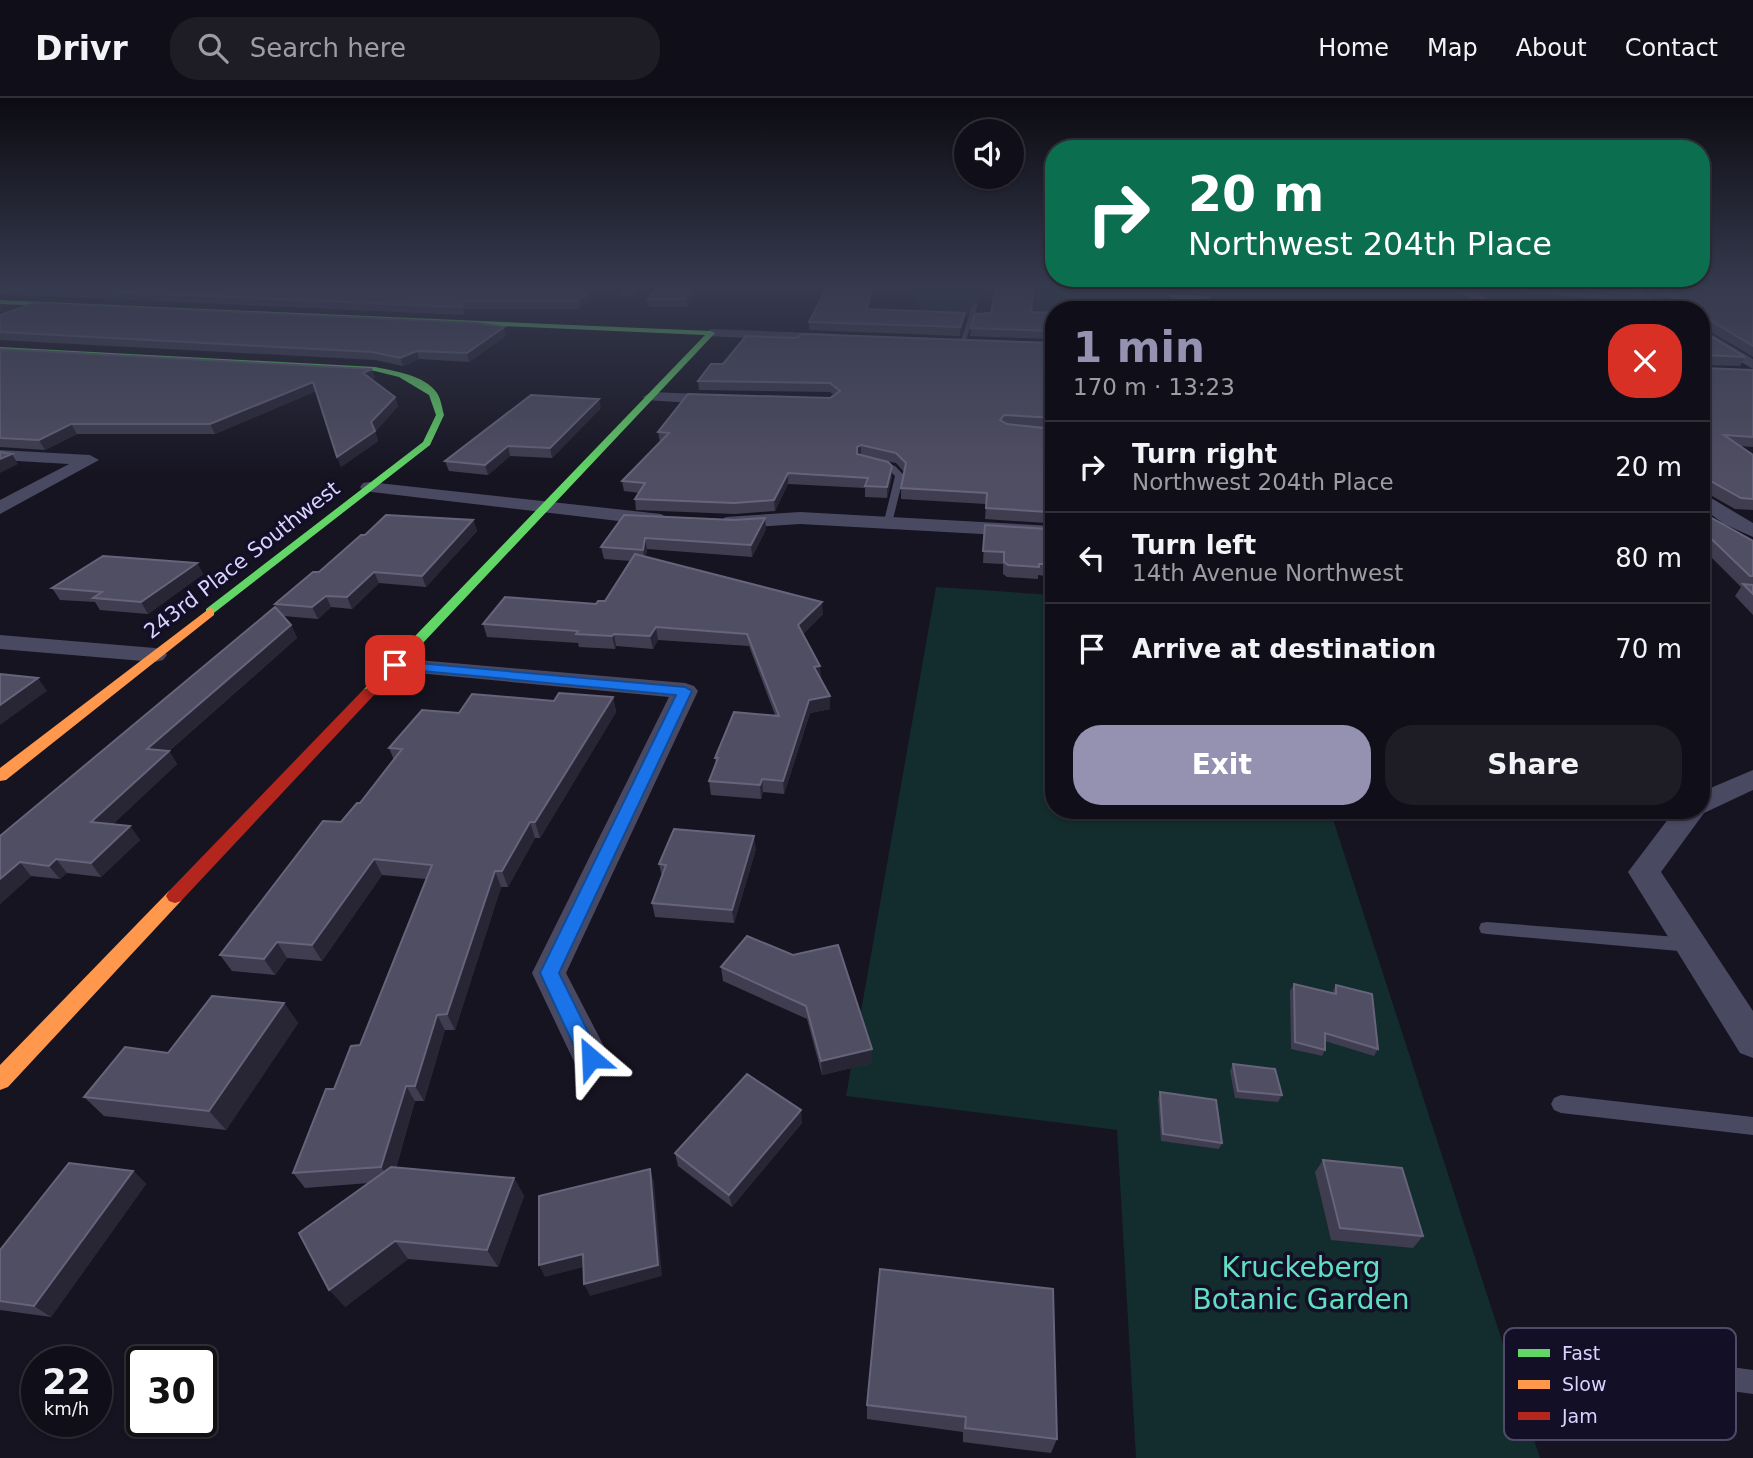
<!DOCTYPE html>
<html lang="en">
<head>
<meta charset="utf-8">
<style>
  :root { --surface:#100f19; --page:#1e1d26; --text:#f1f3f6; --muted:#9c9ca2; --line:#302f38; --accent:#9591b1 }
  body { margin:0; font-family:"DejaVu Sans",sans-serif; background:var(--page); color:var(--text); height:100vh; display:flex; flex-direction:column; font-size:26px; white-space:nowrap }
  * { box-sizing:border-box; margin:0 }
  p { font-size:23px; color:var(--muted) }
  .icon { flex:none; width:38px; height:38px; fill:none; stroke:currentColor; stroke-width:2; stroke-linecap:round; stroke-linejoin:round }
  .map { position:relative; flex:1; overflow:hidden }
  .panel { position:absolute; left:1045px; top:203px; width:665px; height:518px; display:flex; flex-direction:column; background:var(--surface); border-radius:28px; box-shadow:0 2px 5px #0004,0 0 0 2px var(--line) }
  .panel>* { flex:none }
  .hud { position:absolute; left:1045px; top:42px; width:665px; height:147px; border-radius:28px; box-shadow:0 2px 5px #0004,0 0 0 2px var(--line); background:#0b6e4f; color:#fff; overflow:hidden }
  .controls { position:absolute; left:954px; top:21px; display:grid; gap:14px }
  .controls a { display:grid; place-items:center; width:70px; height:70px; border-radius:50%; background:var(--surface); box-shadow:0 2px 5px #0004,0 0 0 2px var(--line); font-size:35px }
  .speed { position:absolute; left:21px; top:1248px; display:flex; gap:14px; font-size:35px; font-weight:700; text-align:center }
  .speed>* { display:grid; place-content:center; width:91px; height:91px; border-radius:50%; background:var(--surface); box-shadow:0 2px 5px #0004,0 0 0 2px var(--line); line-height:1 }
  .speed small { font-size:18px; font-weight:400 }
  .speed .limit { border:4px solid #111; border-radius:10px; background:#fff; color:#111 }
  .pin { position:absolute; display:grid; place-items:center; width:60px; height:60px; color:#fff; margin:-30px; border-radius:14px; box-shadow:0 4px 10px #0006 }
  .me { position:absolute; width:77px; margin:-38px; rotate:334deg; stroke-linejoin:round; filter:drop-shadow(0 0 5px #0008) }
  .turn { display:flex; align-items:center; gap:24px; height:147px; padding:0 28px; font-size:32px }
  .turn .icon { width:91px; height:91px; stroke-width:2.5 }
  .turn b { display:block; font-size:49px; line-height:60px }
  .round { display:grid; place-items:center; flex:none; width:74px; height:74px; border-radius:28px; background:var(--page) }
  .summary { display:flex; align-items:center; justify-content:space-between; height:119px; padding:0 28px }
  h1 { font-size:42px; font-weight:700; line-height:52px; color:var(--accent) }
  .cta { display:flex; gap:14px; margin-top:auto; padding:14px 28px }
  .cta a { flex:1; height:80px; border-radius:28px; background:var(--accent); color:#fff; font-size:28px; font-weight:700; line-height:80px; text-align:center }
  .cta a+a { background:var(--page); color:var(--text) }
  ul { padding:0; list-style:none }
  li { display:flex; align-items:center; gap:21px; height:91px; padding:0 28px; border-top:2px solid var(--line) }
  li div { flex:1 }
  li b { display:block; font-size:26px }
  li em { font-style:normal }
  header { display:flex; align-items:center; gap:42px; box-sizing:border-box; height:98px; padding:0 35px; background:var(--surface); border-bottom:2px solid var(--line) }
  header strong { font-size:33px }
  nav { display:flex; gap:38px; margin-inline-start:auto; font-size:24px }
  .search { width:490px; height:63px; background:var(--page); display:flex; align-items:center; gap:18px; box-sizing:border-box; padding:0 24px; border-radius:28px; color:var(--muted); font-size:26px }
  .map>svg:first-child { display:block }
</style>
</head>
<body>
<header>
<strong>Drivr</strong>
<div class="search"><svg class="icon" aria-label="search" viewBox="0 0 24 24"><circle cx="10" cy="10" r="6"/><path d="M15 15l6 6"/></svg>Search here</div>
<nav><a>Home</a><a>Map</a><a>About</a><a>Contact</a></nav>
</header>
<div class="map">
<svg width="1753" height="1360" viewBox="0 0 1753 1360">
  <rect width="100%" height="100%" fill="#161421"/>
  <!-- green -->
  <path fill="#132c2d" d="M911,188H989L970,218L921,215Z
    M1038,188H1165L1161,212H1054L1053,217L997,216L994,207H1034Z
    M936,489L1053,497L1054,712H1330L1540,1360H1136L1117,1032L846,998Z"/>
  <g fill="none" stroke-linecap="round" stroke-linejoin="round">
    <!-- lane -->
    <path fill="#4a4962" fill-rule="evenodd" d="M973,205L978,206L965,245L960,246Z
      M875,363L895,368L904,377L892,425L884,423L895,378L889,372L872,368L871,366Z
      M1487,824L1690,840L1696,842L1698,847L1696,852L1690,854L1487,836L1481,835L1479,830L1481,825Z
      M1561,997L1753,1019V1037L1561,1015L1554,1012L1551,1006L1554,1000Z
      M1673,1261L1753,1272V1296L1673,1285L1665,1281L1661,1273L1665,1265Z"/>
    <!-- street -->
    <path fill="#4a4962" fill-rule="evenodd" d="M630,188H643L631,198H623L621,196Z
      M1445,188H1460L1514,212H1497Z
      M1621,188H1634L1671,212H1656Z
      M1701,230L1753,261V271L1701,240Z
      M711,231L837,236L844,240L837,244L706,238L704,235Z
      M651,294L723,297L731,302L723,307L646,302L643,299Z
      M0,352L90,357L99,362L0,416V402L69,366L0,362Z
      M369,384L661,416L671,422L661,428L363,393L360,389L363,385Z
      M1701,394L1753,425V439L1724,426L1701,409Z
      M800,414L1054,428V440L800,426L726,431L716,425L726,419Z
      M0,537L155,550L163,552L167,557L163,562L155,564L0,551Z
      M395,560L685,585L694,588L698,593L566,875L610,960L604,972L591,976L578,972L532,875L669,599L386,572L383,567L386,562Z
      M1753,672V692L1704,715L1661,774L1753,913V960L1740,955L1628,774L1675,712H1701V694Z"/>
    <!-- fast -->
    <path fill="#63d668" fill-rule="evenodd" d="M0,202L711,233L715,235L374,597L369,598L362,594L364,591L705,237L0,206Z
      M0,249L375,269C394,273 425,277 437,295C441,301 442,310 444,317L430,347L210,518L206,517V511L423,344L436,317L429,297L399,279L375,273L0,253Z"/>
    <!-- slow -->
    <path fill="#ff974d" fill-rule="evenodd" d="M210,510L214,511V517L6,682L0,683V670Z
      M175,791L181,793L184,798L181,803L8,989L0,992V967L169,793Z"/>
    <!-- jam -->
    <path fill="#b3261e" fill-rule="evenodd" d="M369,590L376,594L374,597L181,803L175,805L169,803L166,798L169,793L364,591Z"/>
  </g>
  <!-- wall -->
  <path fill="#403d50" d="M0,188H605L579,211H464V217L0,196Z
    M658,188H698L687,209H649L648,201Z
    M1496,188H1632L1645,197L1641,205L1502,192Z
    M1637,188H1753V259L1704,230V234L1745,259L1740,268L1705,267L1704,270L1753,272V349L1740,348L1753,357V412L1735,411L1705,394V398L1701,404V212H1667L1669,209Z
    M1170,197L1214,212H1171L1169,205Z
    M871,204L868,211L965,215L964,223L960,238L809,232V224Z
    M1031,214L1054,215V241L970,238L971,230Z
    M0,217L506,238L469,264L419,261L403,268L375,262L0,242Z
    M796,240L1054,245V405H1047L1046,425L985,421L986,406L901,401V390L904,374L896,365L866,359L892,368V379L887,400L865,399V390L788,386L775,413L735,416L636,412L635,401L639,395L624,393L622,383L660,344L658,334L830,300L834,297L830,294L699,292L698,283L723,266Z
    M0,251L375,280L371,281L395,299L398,308L375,334L378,343L341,369L316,293L215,336H77L45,352L0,349V350Z
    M601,310L552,360L510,358L488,377L449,373L445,363Z
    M1701,414L1753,443V517L1735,498L1741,489L1701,449Z
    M624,417L734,422L765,420L766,431L752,459L647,451L646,458L823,516L803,536L820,581L830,598V611L810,615L784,696L763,694L761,701L711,697L709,683L716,665L715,660L775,617L749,548L658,542L653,551L616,548L615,551L579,549L578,545L487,539L483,526L596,506L605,503L631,463L604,461L601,449Z
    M473,422L477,433L426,489L379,485L352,511L331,509L318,521L283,518L291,527L297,540L169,653L177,666L113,726L130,728L140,742L101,779L67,775L60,781L31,778L0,806V738L277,511L275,506L319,474L365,437Z
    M985,427L1047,466L1045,478L1038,477V481L1007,479L1003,476V466L983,465Z
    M197,465L203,476L148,516L100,512L95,504L60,502L52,490Z
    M613,599L616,614L540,740H535L508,789H501L455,932H445L424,1003H415L396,1070L514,1080L524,1098L498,1169L408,1161L345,1209L369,1085L305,1090L293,1075L334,991L360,947L426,781L382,777L322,863L287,860L275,877L232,873L220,857L341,724L360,705L394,662L389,650L459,615L554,603Z
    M756,751L734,825L655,819L652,805L662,778L659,766Z
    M747,838L872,951V965L822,977L807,921L723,883L721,869Z
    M1294,886L1332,895L1336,887L1378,951L1374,958L1325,943V952L1322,958L1291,951L1290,893Z
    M284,905L298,925L226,1032L104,1018L84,999L168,955Z
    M1233,966L1282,997L1278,1004L1235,1000L1230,973Z
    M1160,994L1222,1045L1219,1051L1161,1043L1158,1001Z
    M802,1025L732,1109L678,1068L675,1055Z
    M1323,1062L1423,1138L1413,1150L1331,1142L1315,1074Z
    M133,1073L146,1086L51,1219L0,1212V1152Z
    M880,1171L1057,1341L1051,1355L963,1344V1334L867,1321V1307Z"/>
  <!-- shaded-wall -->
  <path fill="#282635" d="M595,188H605L579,211L578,203Z
    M693,188H698L687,209L686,201Z
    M871,196V204L866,219V211Z
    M0,205L4,212L0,214Z
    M965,215L964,223L960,238V229Z
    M504,229L506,238L469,264L467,255Z
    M417,253L419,261L403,268L400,260Z
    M372,271L375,280L366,284L363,275Z
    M313,284L317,293L215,336L210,326Z
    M395,299L398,308L375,334L378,343L341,369L337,359Z
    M599,301L601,310L552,360L550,350Z
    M71,326L77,336L45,352L39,342Z
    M861,347V358L857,359V349Z
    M508,348L510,358L488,377L485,367Z
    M12,356L18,366L0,375V361Z
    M892,368V379L887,400V389Z
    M788,375V386L775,413L774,402Z
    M765,420L766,431L752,459L751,447Z
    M473,422L477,433L426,489L422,478Z
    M645,440L647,451L645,464L643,452Z
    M197,465L203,476L148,516L141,504Z
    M374,474L379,485L352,511L347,499Z
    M326,498L331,509L318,521L312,509Z
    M822,504L823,516L799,540L798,527Z
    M291,527L297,540L156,664L147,651Z
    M656,529L658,542L653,551L650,538Z
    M614,536L616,548L615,551L612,538Z
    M820,568L821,581L814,582V569Z
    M38,580L47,593L0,627V607Z
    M830,598V611L810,615L784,696L783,683L809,602Z
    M613,599L616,614L540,740L535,724Z
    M169,653L177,666L101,737L91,724Z
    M762,681L763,694L761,701L760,687Z
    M530,724L535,740L508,789L502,773Z
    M130,728L140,742L101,779L91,765Z
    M754,738L756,751L734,825L732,812Z
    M56,761L67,775L60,781L49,768Z
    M374,761L382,777L322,863L312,847Z
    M20,764L31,778L0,806V781Z
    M495,773L501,789L455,932L447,916Z
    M277,844L287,860L275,877L264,861Z
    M284,905L298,925L226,1032L209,1013Z
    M437,917L445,932L424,1003L415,988Z
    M872,951V965L822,977L821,963Z
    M406,988L415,1003L392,1083L381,1069Z
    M801,1012L802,1025L732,1109L729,1097Z
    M650,1071L654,1084L662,1178L590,1198L584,1186Z
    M133,1073L146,1086L51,1219L34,1208Z
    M514,1080L524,1098L498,1169L487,1152Z
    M395,1143L408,1161L345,1209L329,1192Z
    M583,1156L588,1168L545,1179L539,1167Z"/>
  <!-- building -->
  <path fill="#504e63" stroke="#66637b" stroke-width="2" d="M0,188H595L578,203H462V209L0,189Z
    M658,188H693L686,201H648Z
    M828,188H869L871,196L866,211L965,215L960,229L809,224Z
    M996,188H1034L1031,214L1054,215V233L971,230L975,216L991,215Z
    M1541,188H1632L1645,197Z
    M1653,188H1753V248L1705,219L1704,234L1745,259L1706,257L1704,270L1753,272V339L1724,337L1753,357V401L1741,400L1707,381L1705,398H1701V212H1670V207L1678,204Z
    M1170,197L1208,199L1214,212H1176Z
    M34,205L477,225L504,229L467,255L417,253L400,260L372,254L0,234V217Z
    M802,236L1054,245V320L1004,317L1000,322L1007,326L1054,331V395L1047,394V414L986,410L987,395L901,390L906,365L896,355L861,347L857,349V356L888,364L892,368L887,389L865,388L868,380L788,375L774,402L734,405L635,401L645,385L622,383L669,335L658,334L688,296L830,300L840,293L830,285L698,283L711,266H723L746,238L796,240Z
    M0,251L372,271L363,275L395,299L371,324L375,333L337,359L313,284L210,326H71L39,342L0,340Z
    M531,297L599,301L550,350L508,348L485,367L445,363Z
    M0,354L12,356L0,361Z
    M1701,414L1753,443V478H1750L1701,431Z
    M386,417L473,422L422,478L374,474L347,499L326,498L312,509L275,506L313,474H319L361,437H365Z
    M624,417L734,422L765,420L751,447L645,440L643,452L601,449Z
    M985,427L1047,431V466H1039V469L1008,467L1004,464V454L983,453Z
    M635,456L822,504L798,527L820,568L814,569L830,598L809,602L783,683L762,681L760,687L709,683L718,660H715L734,614L779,618L747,536L656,529L650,538L614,536L612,538L576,536L578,533L483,526L505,499L596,506L598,503H605Z
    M103,458L197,465L141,504L93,500L102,494L52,490Z
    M1743,486L1753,487V496Z
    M275,509L291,527L147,651L169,653L91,724L130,728L91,765L56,761L49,768L20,764L0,781V738Z
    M0,576L38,580L0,607Z
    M559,595L613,599L535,724H530L502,773H495L447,916L437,917L415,988H406L381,1069L293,1075L326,991H334L351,948L360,947L432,767L374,761L312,847L277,844L264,861L220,857L323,723L341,724L357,705H360L402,651L389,650L422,612L459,615L472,596L554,603Z
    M674,731L754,738L732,812L652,805L666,767L659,766Z
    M747,838L793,857L838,847L872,951L821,963L806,908L721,869Z
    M1294,886L1336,896V887L1372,896L1378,951L1325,935V952L1295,944Z
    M212,898L284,905L209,1013L84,999L125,949L168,955Z
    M1233,966L1275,971L1282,997L1238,993Z
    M747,976L801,1012L729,1097L675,1055Z
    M1160,994L1216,1002L1222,1045L1163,1036Z
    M1323,1062L1402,1070L1423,1138L1340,1130Z
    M69,1065L133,1073L34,1208L0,1203V1152Z
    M391,1069L514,1080L487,1152L395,1143L329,1192L299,1135Z
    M650,1071L658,1167L584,1186L583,1156L539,1167V1098Z
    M880,1171L1053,1191L1057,1341L965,1330L966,1319L867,1307Z"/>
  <!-- sky -->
  <linearGradient id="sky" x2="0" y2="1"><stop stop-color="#0c0b12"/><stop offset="0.5" stop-color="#363a4e"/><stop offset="1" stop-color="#363a4e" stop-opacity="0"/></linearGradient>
  <rect width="1753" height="378" fill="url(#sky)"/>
  <!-- route -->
  <path fill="#1a73e8" stroke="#114b97" stroke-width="2" d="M395,563L685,589L692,593L559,875L601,960L598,967L591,969L583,967L540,875L676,597L390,570V564Z"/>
  <g text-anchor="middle" stroke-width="7" stroke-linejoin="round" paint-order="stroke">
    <!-- far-street labels -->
    <g font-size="21" fill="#d9d4ff" stroke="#130f26">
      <text transform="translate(242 462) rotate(-38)" y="7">243rd Place Southwest</text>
    </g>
    <!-- near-park labels -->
    <g font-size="28" fill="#5fe0c0" stroke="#130f26">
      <text x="1301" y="1179">Kruckeberg<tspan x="1301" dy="32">Botanic Garden</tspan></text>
    </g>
  </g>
  <!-- legend -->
  <rect x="1504" y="1230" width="232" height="112" rx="10" fill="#130f26" stroke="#4e4a67" stroke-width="2"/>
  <rect x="1518" y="1251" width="32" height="8" fill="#63d668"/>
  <rect x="1518" y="1282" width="32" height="9" fill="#ff974d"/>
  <rect x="1518" y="1314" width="32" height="8" fill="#b3261e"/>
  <g font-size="19" fill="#d9d4ff">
    <text x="1562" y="1262">Fast</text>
    <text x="1562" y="1293">Slow</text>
    <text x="1562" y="1325">Jam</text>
  </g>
</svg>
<div class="controls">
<a><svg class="icon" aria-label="sound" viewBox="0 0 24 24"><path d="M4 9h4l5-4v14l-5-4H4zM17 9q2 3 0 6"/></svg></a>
</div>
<div class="speed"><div>22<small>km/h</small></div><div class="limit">30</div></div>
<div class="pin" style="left:395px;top:567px;background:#d93025"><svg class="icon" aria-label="arrive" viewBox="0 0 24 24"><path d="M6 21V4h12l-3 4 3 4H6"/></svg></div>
<svg class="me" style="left:591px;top:960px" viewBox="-20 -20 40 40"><path d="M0-17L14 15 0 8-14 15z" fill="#1a73e8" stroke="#fff" stroke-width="4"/></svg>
<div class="hud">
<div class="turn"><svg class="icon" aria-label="right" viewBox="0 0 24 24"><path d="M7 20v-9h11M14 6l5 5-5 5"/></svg><div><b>20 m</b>Northwest 204th Place</div></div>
</div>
<section class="panel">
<div class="summary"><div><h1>1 min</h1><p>170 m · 13:23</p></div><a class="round" style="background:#d93025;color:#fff"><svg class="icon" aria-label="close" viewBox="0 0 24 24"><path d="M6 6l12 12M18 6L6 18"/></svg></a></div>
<ul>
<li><svg class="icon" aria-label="right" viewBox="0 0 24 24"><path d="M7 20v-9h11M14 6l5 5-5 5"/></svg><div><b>Turn right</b><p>Northwest 204th Place</p></div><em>20 m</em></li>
<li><svg class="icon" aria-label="left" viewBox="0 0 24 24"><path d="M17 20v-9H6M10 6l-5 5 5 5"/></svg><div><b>Turn left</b><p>14th Avenue Northwest</p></div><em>80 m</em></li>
<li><svg class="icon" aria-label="arrive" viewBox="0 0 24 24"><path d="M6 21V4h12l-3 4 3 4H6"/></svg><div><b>Arrive at destination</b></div><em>70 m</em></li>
</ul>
<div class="cta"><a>Exit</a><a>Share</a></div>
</section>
</div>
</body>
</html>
